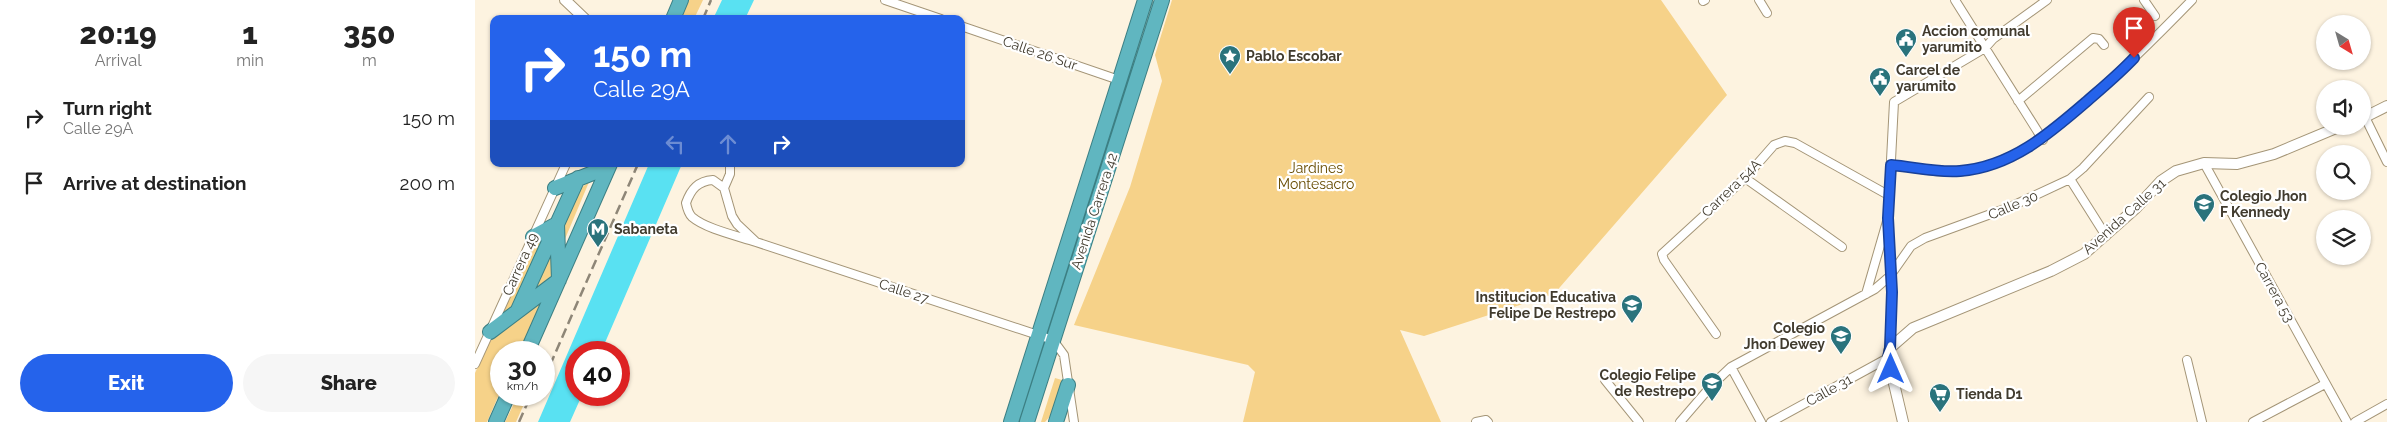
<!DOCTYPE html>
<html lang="en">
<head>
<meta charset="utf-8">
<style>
  :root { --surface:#fff; --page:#f6f6f6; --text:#222; --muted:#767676; --accent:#2563eb }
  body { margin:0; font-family:Raleway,sans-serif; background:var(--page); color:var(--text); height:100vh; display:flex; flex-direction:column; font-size:19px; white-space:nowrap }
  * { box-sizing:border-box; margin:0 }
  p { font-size:16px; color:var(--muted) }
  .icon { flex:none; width:28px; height:28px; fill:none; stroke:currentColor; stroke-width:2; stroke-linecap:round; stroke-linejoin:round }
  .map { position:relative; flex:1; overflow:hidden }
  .details { display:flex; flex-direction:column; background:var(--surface); width:475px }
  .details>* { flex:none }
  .hud { position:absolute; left:15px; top:15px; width:475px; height:152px; border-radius:10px; box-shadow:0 1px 4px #0004; background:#2563eb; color:#fff; overflow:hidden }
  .needle { width:32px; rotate:143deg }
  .tools { position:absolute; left:1841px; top:15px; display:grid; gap:10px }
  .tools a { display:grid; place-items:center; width:55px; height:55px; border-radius:50%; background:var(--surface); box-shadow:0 1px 4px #0004; font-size:25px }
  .speed { position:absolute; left:15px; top:341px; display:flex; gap:10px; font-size:25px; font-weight:700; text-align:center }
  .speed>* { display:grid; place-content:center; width:65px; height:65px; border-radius:50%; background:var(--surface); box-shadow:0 1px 4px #0004; line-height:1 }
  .speed small { font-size:12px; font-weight:400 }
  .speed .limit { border:8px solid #d22; background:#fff; color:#111 }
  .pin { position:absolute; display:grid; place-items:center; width:42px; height:42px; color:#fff; margin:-51px -21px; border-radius:50% 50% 50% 0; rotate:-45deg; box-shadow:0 0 5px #0007 }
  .pin .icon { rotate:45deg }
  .me { position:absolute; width:55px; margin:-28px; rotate:0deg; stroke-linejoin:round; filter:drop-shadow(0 0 4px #0008) }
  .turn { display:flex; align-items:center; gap:18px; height:105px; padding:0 20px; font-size:22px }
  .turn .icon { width:65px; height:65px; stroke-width:2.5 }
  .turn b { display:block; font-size:35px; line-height:42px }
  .lanes { display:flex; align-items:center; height:48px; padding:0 20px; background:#0003; justify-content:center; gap:25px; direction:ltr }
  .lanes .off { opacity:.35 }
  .eta { display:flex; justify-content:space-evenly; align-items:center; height:85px; text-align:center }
  .eta b { font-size:30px; font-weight:800; line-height:35px }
  .action { display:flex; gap:10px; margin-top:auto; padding:10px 20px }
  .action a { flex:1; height:58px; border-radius:30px; background:var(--accent); color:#fff; font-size:20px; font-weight:800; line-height:58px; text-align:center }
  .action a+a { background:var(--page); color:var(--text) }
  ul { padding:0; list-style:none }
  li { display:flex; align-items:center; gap:15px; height:65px; padding:0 20px }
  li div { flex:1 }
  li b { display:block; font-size:19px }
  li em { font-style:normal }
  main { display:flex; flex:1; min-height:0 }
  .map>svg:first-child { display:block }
</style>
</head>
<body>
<main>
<section class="details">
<div class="eta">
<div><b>20:19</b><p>Arrival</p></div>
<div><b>1</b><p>min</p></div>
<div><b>350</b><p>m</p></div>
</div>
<ul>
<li><svg class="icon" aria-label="right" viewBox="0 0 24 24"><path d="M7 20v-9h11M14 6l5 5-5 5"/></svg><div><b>Turn right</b><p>Calle 29A</p></div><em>150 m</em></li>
<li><svg class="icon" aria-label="arrive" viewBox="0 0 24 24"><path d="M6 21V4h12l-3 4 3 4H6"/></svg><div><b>Arrive at destination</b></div><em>200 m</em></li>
</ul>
<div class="action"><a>Exit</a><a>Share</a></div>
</section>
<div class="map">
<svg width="1912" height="422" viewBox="0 0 1912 422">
  <rect width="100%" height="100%" fill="#fdf3e0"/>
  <!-- green -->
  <path fill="#f6d289" d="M214,0H228L219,19H206Z
    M697,0H1186L1252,95L1079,294L949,336L925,330L966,422H768L780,372L773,365L599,325L655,187L687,81L680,55Z
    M114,182L90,239C86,216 95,195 114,182Z
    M68,239L40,305L24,315L55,245Z
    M77,247V275L55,294Z
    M68,299L44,352H26V390L12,422H0V373L18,335Z
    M580,378L587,380L577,414L570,422H566Z
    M43,395H53L41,422H30Z"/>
  <!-- water -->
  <path fill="#59e1f2" d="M247,0H279L270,19H238Z
    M174,164H207L126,352H101V395H107L95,422H63Z"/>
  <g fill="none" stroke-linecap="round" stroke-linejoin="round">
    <!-- minor casing -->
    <g stroke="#a49577" stroke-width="10">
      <path id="minor" d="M410,0L466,19
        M1284,0L1292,13
        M1480,0L1568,140
        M1669,0L1680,16
        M1228,1L1230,0
        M486,26L644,80
        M1543,101L1618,38L1624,39L1629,45
        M1890,117L1912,162
        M1729,163L1872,422
        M1417,165C1440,168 1465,174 1489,171C1541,163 1574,134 1612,101C1649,69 1683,35 1717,0
        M1270,178L1367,247
        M1595,179L1631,236
        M238,180L249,188L257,216L262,224L281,242C263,236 231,229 217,217C213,213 212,208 211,203C216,189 223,181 238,180Z
        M249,188L255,174V164
        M281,242L578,340L589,355L599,422
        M1391,294L1413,218L1419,102L1510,48L1518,39L1572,0
        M1241,334L1189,260L1187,254L1270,178L1299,145L1310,141L1320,143L1415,196
        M1415,348L1417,292
        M1712,360L1727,422
        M0,364L91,164
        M1256,367L1286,422
        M1130,380L1164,422
        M1001,422L1011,420L1013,422
        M1205,422L1237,385L1256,367L1400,289L1415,276L1436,246L1450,238L1535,207L1595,179L1608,168L1674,97
        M1296,422L1413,358
        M1778,422L1850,384
        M1880,422L1912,404"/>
    </g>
    <!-- tertiary casing -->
    <g stroke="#a49577" stroke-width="12">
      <path id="tertiary" d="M90,0L110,19
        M1888,118L1912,106
        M1428,422L1413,358L1415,348L1438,328L1576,271L1609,254L1661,208L1686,181L1701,171L1729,163L1762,164L1799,154L1866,126"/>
    </g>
    <!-- trunk casing -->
    <g stroke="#3c7f83" stroke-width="16">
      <path id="trunk" d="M198,19L206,0
        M80,188L133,167
        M43,310L103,178
        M15,332L84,280L82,224L58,237
        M52,352L135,164
        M21,422L33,395
        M536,422L670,0
        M552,422L687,0
        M581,422L593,385"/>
    </g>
    <!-- minor -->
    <use href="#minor" stroke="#fff" stroke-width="8"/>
    <!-- tertiary -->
    <use href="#tertiary" stroke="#fff" stroke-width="10"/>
    <!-- trunk -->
    <use href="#trunk" stroke="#60b6c0" stroke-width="14"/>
    <!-- rail -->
    <path stroke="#8e8677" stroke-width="2.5" stroke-dasharray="10 5" stroke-linecap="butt" d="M228,19L236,0
      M69,379L163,164
      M44,422L56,395"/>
    <!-- minor-bridge casing -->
    <g stroke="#a49577" stroke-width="10" stroke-linecap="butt">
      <path id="minor-bridge" d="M1413,218L1417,292"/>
    </g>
    <!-- minor-bridge -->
    <use href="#minor-bridge" stroke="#fff" stroke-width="8"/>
  </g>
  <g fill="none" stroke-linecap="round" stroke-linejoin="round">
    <!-- route casing -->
    <g stroke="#184099" stroke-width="12">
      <path id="route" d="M1416,369L1413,358L1415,348L1417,292L1413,218L1416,165C1439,167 1463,173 1485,171C1536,167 1574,134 1611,102C1627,88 1644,74 1659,58"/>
    </g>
    <!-- route -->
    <use href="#route" stroke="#2563eb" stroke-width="9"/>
  </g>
  <!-- icons -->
  <defs>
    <g id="civic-pin" transform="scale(1.125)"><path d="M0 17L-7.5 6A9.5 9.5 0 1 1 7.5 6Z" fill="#2a737c" stroke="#fff"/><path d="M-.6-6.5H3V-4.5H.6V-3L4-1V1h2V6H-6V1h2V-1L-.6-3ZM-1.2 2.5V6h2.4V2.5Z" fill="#fff"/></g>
    <g id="sight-pin" transform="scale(1.125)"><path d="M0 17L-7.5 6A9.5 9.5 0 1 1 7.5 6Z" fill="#2a737c" stroke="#fff"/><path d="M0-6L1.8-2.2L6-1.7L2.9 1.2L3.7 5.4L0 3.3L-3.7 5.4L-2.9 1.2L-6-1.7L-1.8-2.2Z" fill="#fff"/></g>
    <g id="school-pin" transform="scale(1.125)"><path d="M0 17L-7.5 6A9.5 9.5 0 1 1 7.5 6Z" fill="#2a737c" stroke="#fff"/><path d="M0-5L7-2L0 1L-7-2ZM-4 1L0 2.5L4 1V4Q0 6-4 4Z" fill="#fff"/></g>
    <g id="metro-pin" transform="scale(1.125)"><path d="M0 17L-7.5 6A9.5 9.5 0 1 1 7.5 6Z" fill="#2a737c" stroke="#fff"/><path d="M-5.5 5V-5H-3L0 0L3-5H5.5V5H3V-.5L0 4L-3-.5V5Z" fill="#fff"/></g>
    <g id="supermarket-pin" transform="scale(1.125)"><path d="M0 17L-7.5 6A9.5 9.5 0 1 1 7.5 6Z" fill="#2a737c" stroke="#fff"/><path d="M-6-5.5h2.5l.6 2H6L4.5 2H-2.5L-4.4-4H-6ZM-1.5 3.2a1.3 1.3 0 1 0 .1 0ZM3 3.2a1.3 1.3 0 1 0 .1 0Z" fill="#fff"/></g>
  </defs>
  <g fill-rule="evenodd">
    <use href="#civic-pin" x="1431" y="39"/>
    <use href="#sight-pin" x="755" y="56"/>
    <use href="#civic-pin" x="1405" y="78"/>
    <use href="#school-pin" x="1729" y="204"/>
    <use href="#metro-pin" x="123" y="229"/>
    <use href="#school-pin" x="1157" y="305"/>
    <use href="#school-pin" x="1366" y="336"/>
    <use href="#school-pin" x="1237" y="383"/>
    <use href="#supermarket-pin" x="1465" y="394"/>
  </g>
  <g text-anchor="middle" stroke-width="4.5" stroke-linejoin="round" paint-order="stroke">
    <!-- poi labels -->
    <g font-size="14" font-weight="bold" fill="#413b2e" stroke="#fff" text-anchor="start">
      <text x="1447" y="36">Accion comunal<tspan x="1447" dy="16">yarumito</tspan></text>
      <text x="771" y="61">Pablo Escobar</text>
      <text x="1421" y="75">Carcel de<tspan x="1421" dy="16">yarumito</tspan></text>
      <text x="1745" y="201">Colegio Jhon<tspan x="1745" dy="16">F Kennedy</tspan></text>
      <text x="139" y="234">Sabaneta</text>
      <text x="1141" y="302" text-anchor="end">Institucion Educativa<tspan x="1141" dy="16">Felipe De Restrepo</tspan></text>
      <text x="1350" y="333" text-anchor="end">Colegio<tspan x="1350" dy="16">Jhon Dewey</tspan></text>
      <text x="1221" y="380" text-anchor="end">Colegio Felipe<tspan x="1221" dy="16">de Restrepo</tspan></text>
      <text x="1481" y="399">Tienda D1</text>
    </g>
    <!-- street labels -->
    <g font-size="14" fill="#413b2e" stroke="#fff">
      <text transform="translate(565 53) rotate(19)" y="5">Calle 26 Sur</text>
      <text transform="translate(1256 188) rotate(-44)" y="5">Carrera 54A</text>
      <text transform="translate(1538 205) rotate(-23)" y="5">Calle 30</text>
      <text transform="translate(619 211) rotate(-72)" y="5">Avenida Carrera 42</text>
      <text transform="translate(1649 216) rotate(-42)" y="5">Avenida Calle 31</text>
      <text transform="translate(45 264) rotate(-66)" y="5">Carrera 49</text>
      <text transform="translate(429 291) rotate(18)" y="5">Calle 27</text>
      <text transform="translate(1800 292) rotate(61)" y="5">Carrera 53</text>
      <text transform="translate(1354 390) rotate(-29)" y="5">Calle 31</text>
    </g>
    <!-- park labels -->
    <g font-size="14" fill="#674b00" stroke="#fff">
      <text x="841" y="173">Jardines<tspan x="841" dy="16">Montesacro</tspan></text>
    </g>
  </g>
</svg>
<div class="tools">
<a><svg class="needle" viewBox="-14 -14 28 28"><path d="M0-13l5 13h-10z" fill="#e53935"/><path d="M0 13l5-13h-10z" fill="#767676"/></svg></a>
<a><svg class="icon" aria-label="sound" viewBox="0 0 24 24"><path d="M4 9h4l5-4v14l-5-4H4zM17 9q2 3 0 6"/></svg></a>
<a><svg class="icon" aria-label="search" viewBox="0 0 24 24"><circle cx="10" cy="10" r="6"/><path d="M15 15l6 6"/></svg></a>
<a><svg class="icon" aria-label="layers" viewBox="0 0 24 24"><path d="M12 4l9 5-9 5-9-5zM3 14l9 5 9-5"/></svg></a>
</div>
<div class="speed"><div>30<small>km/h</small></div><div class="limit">40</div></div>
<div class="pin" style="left:1659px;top:58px;background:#d93025"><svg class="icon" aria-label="arrive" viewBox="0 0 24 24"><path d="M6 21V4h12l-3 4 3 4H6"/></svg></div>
<svg class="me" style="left:1416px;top:369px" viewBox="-20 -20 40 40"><path d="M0-17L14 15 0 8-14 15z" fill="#2563eb" stroke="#fff" stroke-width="4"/></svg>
<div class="hud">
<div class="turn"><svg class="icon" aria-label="right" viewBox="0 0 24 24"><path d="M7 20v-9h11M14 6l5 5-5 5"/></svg><div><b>150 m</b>Calle 29A</div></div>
<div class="lanes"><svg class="icon off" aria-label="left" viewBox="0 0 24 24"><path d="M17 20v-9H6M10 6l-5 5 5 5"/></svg><svg class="icon off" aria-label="ahead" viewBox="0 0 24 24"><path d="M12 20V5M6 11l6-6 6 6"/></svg><svg class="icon" aria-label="right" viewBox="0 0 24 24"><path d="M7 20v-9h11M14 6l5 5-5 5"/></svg></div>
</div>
</div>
</main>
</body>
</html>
